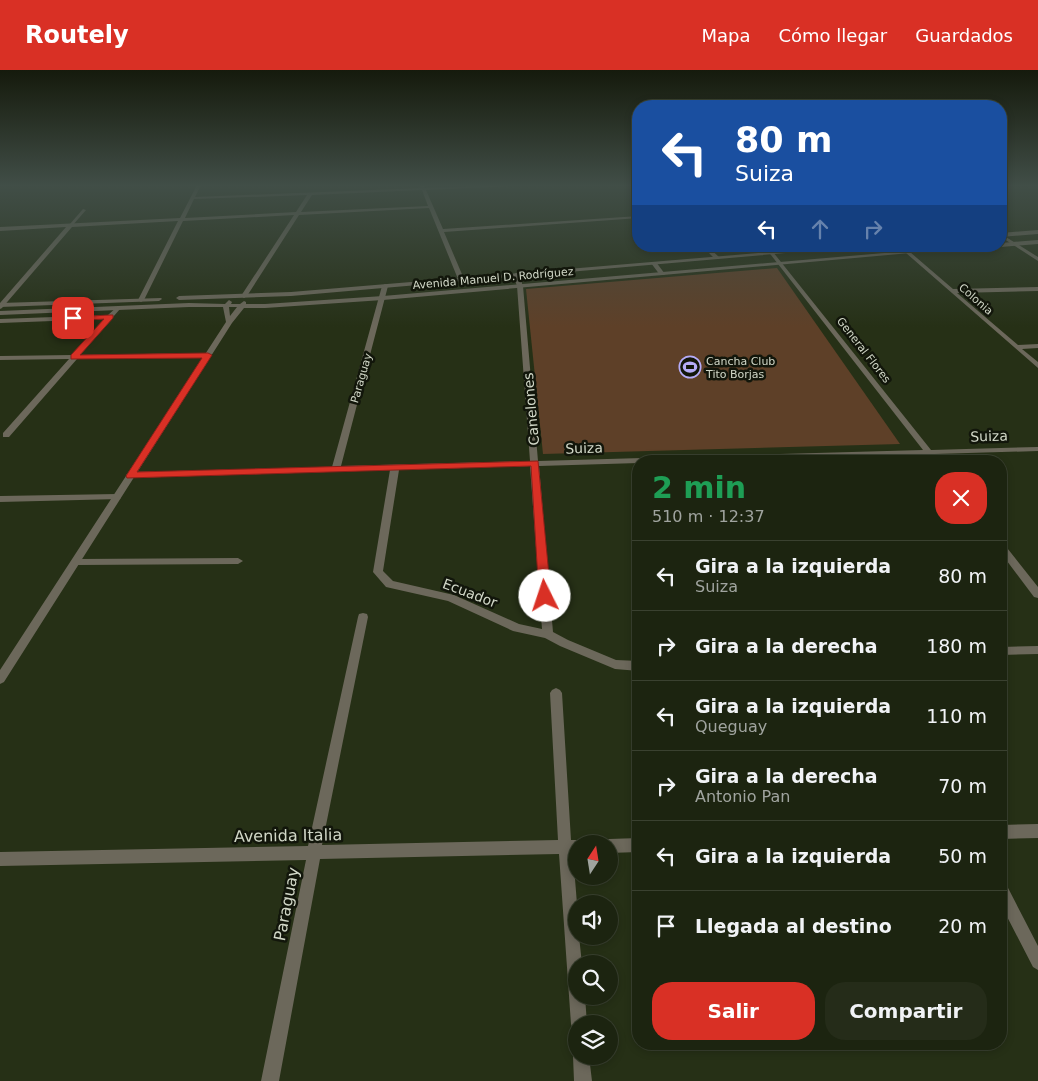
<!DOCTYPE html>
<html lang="es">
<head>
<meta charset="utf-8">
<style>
  :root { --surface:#1c2410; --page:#252c19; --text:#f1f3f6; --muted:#a0a49f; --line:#3a4130; --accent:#d93025 }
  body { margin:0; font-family:"DejaVu Sans",sans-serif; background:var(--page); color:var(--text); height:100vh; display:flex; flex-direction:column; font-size:19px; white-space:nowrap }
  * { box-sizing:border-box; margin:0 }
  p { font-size:16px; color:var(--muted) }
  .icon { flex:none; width:28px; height:28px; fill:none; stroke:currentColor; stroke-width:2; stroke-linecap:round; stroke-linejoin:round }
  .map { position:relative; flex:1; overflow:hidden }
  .panel { position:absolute; left:632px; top:385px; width:375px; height:595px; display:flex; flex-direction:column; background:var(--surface); border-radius:20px; box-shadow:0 2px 8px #0003,0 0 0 1px var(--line) }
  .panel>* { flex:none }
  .top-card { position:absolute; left:632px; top:30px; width:375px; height:152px; border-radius:20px; box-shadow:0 2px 8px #0003,0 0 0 1px var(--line); background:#1a4fa0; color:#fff; overflow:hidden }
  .needle { width:32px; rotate:12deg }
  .buttons { position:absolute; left:568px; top:765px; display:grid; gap:10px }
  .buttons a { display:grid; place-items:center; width:50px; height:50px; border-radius:50%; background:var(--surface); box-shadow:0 2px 8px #0003,0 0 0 1px var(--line); font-size:25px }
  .pin { position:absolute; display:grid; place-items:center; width:42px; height:42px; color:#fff; margin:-21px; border-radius:10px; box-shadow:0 2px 8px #0006 }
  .me { position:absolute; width:55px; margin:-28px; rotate:356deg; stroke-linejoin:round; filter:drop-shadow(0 0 4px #0008) }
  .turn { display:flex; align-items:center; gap:18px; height:105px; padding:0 20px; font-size:22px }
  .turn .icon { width:65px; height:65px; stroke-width:2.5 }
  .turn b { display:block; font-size:35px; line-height:42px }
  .lanes { display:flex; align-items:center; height:48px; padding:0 20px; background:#0003; justify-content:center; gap:25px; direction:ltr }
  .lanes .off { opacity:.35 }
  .round { display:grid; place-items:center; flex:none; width:52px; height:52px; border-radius:20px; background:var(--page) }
  .headline { display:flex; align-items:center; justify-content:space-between; height:85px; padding:0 20px }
  h1 { font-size:30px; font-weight:700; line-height:38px; color:#1e9e55 }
  .primary-button { display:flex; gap:10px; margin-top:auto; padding:10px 20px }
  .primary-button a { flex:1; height:58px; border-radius:20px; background:var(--accent); color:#fff; font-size:20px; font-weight:700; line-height:58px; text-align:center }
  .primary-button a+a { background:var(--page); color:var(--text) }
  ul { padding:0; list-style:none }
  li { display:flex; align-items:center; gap:15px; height:70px; padding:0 20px; border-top:1px solid var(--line) }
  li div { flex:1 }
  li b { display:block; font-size:19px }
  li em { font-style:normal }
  header { display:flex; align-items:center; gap:30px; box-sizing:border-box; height:70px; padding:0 25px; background:var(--accent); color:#fff }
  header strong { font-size:24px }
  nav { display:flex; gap:28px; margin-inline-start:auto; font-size:18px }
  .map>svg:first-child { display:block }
</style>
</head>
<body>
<header>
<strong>Routely</strong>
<nav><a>Mapa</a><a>Cómo llegar</a><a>Guardados</a></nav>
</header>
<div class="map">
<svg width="1038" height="1011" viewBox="0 0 1038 1011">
  <rect width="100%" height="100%" fill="#263016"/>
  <!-- green -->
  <path fill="#5e4028" d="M777,198L900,374L543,384L526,219Z"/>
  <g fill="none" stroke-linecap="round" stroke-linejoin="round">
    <!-- service -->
    <path fill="#6c685b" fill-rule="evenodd" d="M83,139L86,140L72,156H70V154Z"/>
    <!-- minor -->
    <path fill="#6c685b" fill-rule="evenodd" d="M197,115H201L195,127L421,118L420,115H424L425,118L530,115L426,120L443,159L639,146V148L444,162L464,209L461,211L458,209L429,138L299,145L247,226L244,228L241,226L294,145L183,151L144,230L141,232L138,230L178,151L72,157L2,238L0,239V233L66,157L0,161V157L180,148ZM422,120L428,136L301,142L312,125ZM307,125L296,142L185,148L194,129Z
      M1001,164L1038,187V191L1001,167Z
      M702,176H707L719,187V189H715Z
      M898,176H903L953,219L1038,217V221L957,223L1018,275L1038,274V278L1022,279L1038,292V298Z
      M773,182L931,380L1038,377V381L935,384L940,391H932L927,385L698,391H639V393L539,396L553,562L568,570L616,590L639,591V601L615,599L560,576L545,568L513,561L448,531L386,517L373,502L390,400L130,408L126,405L130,402L332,397L382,216L385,214L388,216L341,396L530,391L517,216L513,205L516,203L519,205L523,216L538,391L923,380L771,185L770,184ZM530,396L542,559L519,554L454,525L393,511L383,501L399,400Z
      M652,192H656L665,204L664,205H660L651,193Z
      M118,236L121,238L120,239L80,285L208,283L211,285L208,287L77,289L9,367H3V363L69,289L0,290V286L73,285L105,249L0,253V249L108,245Z
      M117,424L120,425L121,427L120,429L0,432V426Z
      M1001,473L1004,474L1038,517V528L1034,527L1001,483Z
      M238,488L243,491L238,494L77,495L72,492L77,489Z
      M363,543L367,544L368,547L322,775L558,770L550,623L552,620L556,618L560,620L562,623L571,770H576L582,774H576V784H573L577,834L576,866H579L582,894H576V926H585L587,954H576V961L573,960L571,954L559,784L320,789L279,1011H261L306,790L0,796V782L308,776L358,547L359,544Z
      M1038,576V584L1001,585V577Z
      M1038,754V768L1001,769V755Z
      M639,768V782L609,783V774H603L604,771L609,769Z
      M1001,812L1006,814L1038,876V900L1033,897L1001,835Z
      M575,980H576V986H589L592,1011H574L573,986Z"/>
    <!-- tertiary -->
    <path fill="#6c685b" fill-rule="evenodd" d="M1038,160V164L1001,167V163Z
      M1038,170V174L1001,177L1000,176H1001V173Z
      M843,176H867L291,226L179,230L176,228L179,226L291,222Z
      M966,176H989L383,230L265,238H244L232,253L4,612L0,614V600L226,252L223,237H189L0,245V241L189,233L225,234L229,230L232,232L231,234H240L244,231L246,232V234H265L383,226ZM229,237H237L230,246Z
      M161,228L162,229L159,231L0,237V233Z"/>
  </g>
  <!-- sky -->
  <linearGradient id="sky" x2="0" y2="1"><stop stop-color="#151a0c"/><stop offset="0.45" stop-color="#414e47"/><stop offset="1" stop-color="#414e47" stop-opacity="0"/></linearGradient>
  <rect width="1038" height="257" fill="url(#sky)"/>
  <!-- route -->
  <path fill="#d93025" stroke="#8d1f18" d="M110,245H113V248L80,285L208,283L212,285L137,402L538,391L551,526L549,529L545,530L539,526L531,396L127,408L126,406L202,288L71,289V285L104,249L73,251L70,248L71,247Z"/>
  <!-- icons -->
  <defs>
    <g id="stadium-ring" transform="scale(1.125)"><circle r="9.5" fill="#12160b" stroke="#b5acf8" stroke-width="1.5"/><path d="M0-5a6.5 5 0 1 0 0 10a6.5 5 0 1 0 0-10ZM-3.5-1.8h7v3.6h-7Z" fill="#b5acf8"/></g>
  </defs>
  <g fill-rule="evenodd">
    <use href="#stadium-ring" x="690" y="297"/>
  </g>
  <g text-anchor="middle" stroke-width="5" stroke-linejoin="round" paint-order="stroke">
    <!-- far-street labels -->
    <g font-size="11" fill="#d1d7c7" stroke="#12160b">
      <text transform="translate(493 208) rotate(-5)" y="4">Avenida Manuel D. Rodríguez</text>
      <text transform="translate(976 229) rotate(41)" y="4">Colonia</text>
      <text transform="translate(864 280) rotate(52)" y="4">General Flores</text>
      <text transform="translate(361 308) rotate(-74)" y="4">Paraguay</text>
    </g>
    <!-- far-poi labels -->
    <g font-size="11" fill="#d1d7c7" stroke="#12160b" text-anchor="start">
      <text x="706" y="295">Cancha Club<tspan x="706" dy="13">Tito Borjas</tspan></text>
    </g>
    <!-- street labels -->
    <g font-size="14" fill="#d1d7c7" stroke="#12160b">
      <text transform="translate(531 339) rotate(-95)" y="5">Canelones</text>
      <text transform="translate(989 366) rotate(-2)" y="5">Suiza</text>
      <text transform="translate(584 378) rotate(-2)" y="5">Suiza</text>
      <text transform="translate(470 523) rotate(21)" y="5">Ecuador</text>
    </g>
    <!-- near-street labels -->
    <g font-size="16" fill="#d1d7c7" stroke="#12160b">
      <text transform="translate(288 765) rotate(-1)" y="6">Avenida Italia</text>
      <text transform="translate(286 834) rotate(-79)" y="6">Paraguay</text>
    </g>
  </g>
</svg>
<div class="buttons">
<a><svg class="needle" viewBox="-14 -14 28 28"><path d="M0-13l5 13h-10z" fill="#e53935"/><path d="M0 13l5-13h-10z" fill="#a0a49f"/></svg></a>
<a><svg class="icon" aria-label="sound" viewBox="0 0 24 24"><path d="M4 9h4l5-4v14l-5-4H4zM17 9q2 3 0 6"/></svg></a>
<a><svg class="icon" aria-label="search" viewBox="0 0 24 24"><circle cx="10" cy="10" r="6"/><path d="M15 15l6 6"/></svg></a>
<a><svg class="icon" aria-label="layers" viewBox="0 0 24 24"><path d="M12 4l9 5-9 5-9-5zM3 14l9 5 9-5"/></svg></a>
</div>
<div class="pin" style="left:73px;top:248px;background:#d93025"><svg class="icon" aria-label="arrive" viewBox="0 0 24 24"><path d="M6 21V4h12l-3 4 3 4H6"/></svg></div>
<svg class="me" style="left:545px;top:526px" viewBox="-20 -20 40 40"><circle r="19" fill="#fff"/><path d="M0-13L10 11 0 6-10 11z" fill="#d93025"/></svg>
<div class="top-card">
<div class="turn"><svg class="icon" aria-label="left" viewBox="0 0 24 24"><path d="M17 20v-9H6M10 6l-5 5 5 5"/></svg><div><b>80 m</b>Suiza</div></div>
<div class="lanes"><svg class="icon" aria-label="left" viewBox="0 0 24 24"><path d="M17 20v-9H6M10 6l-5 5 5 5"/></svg><svg class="icon off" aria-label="ahead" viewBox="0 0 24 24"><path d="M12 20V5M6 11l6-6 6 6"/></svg><svg class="icon off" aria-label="right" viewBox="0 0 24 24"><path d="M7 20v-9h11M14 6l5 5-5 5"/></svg></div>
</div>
<section class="panel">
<div class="headline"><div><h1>2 min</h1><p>510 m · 12:37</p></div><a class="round" style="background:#d93025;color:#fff"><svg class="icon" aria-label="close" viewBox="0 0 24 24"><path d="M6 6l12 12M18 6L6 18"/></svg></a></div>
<ul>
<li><svg class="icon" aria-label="left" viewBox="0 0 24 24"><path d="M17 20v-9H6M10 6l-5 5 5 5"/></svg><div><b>Gira a la izquierda</b><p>Suiza</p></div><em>80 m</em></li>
<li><svg class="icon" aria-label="right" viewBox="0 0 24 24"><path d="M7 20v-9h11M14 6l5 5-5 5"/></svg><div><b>Gira a la derecha</b></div><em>180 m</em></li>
<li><svg class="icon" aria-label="left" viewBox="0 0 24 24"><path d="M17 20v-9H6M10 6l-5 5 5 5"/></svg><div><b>Gira a la izquierda</b><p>Queguay</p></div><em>110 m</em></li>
<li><svg class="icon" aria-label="right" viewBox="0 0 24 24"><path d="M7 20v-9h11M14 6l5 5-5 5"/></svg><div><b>Gira a la derecha</b><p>Antonio Pan</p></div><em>70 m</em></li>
<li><svg class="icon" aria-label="left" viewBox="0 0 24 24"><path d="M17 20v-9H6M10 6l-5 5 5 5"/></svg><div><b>Gira a la izquierda</b></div><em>50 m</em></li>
<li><svg class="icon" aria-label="arrive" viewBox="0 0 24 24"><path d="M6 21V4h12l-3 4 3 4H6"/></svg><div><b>Llegada al destino</b></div><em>20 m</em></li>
</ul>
<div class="primary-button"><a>Salir</a><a>Compartir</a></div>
</section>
</div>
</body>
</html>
